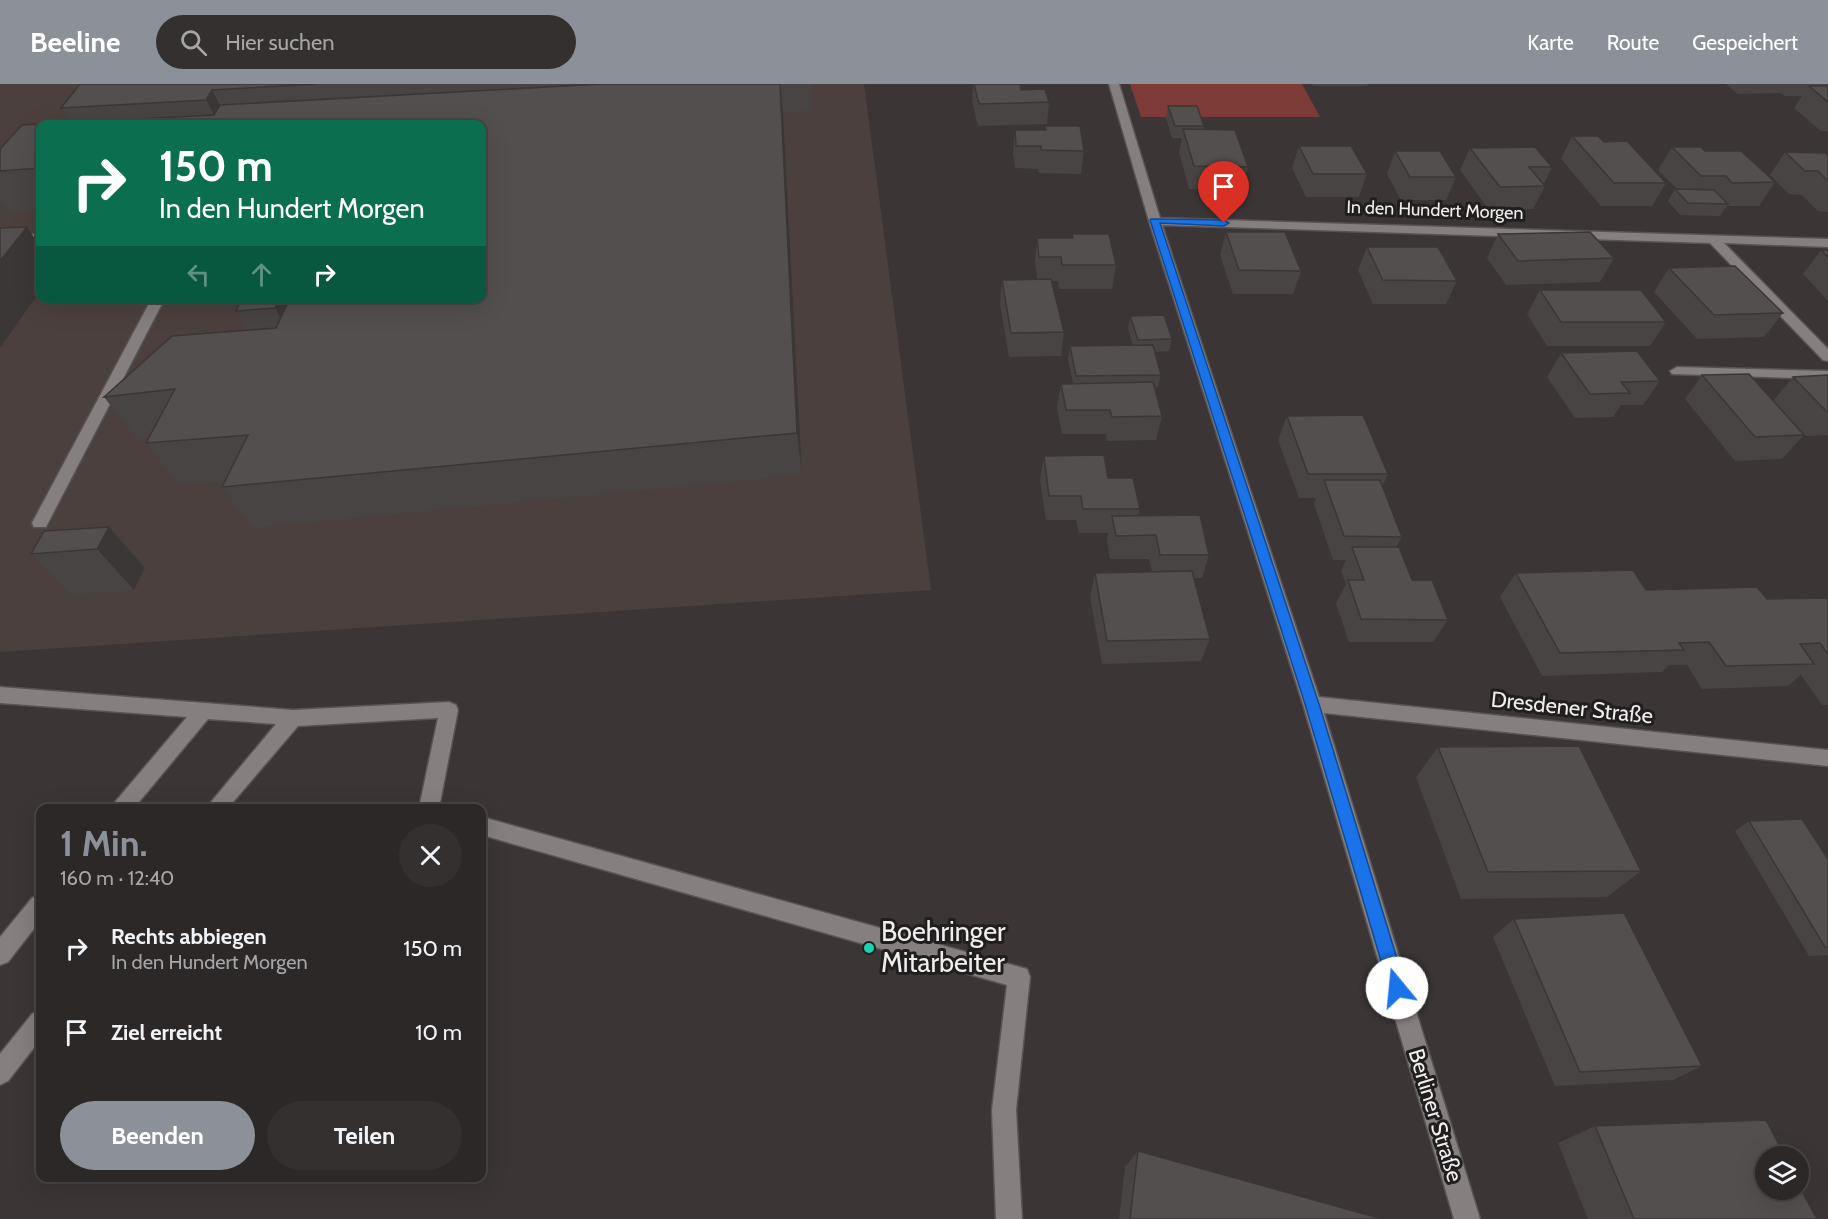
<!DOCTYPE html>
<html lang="de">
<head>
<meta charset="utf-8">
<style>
  :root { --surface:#2c2828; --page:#343030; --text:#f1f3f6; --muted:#a6a6a8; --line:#484445; --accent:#8c9099 }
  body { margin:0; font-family:Cabin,sans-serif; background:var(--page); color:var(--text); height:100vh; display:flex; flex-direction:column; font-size:22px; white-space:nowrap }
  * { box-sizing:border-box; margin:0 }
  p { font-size:20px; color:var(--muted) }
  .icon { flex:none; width:33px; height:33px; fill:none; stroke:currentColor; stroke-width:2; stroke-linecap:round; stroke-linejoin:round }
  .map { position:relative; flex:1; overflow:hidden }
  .sheet { position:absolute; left:36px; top:720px; width:450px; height:378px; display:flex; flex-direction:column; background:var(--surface); border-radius:12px; box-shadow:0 6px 24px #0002,0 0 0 2px var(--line) }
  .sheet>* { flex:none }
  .top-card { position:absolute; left:36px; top:36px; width:450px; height:183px; border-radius:12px; box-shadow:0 6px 24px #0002,0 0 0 2px var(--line); background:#0b6e4f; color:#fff; overflow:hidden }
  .fabs { position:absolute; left:1755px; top:1062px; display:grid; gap:12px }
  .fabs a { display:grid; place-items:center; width:54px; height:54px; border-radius:50%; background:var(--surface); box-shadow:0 6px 24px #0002,0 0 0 2px var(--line); font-size:30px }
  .pin { position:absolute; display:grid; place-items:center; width:51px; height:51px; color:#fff; margin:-62px -26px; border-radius:50% 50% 50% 0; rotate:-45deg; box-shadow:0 0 6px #0007 }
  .pin .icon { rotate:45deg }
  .me { position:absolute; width:66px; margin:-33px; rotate:343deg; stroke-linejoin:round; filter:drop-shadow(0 0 4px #0008) }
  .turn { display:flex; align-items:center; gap:21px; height:126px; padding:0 24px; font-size:27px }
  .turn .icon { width:78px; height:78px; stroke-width:2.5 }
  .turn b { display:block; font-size:42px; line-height:51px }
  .lanes { display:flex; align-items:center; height:57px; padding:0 24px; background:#0003; justify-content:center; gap:30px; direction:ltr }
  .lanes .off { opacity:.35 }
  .round { display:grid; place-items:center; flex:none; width:63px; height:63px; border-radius:32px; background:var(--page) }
  .headline { display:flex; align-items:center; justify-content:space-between; height:102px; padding:0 24px }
  h1 { font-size:36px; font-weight:700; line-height:45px; color:var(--accent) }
  .button { display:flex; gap:12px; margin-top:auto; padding:12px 24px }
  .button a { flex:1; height:69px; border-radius:36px; background:var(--accent); color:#fff; font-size:24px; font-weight:700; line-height:69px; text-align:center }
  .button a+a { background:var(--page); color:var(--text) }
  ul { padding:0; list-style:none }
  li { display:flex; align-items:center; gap:18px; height:84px; padding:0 24px }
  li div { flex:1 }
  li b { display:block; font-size:22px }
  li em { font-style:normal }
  header { display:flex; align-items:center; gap:36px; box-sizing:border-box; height:84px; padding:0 30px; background:var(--accent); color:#fff }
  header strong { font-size:28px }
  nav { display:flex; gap:33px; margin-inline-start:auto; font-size:21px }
  .search { width:420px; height:54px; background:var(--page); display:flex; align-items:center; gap:15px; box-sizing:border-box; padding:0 21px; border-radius:33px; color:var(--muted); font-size:22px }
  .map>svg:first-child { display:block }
</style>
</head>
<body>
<header>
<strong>Beeline</strong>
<div class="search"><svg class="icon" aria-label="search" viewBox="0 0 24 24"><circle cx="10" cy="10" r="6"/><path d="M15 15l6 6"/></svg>Hier suchen</div>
<nav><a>Karte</a><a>Route</a><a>Gespeichert</a></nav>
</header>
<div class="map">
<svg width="1828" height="1135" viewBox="0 0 1828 1135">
  <rect width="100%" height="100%" fill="#3b3635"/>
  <!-- built -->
  <path fill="#4b403e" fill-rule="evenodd" d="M0,0H864L931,506L0,568ZM40,40H482V214H40Z"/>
  <!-- green -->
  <path fill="#7c3b37" d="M1130,0H1302L1320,33H1141Z"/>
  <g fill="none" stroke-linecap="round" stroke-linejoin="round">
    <!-- minor casing -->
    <g stroke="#585353" stroke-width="3">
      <path id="minor" d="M1109,0H1119L1160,134L1828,155V163L1724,159L1828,265V277L1823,276L1710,159L1162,141L1319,613L1828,666V682L1324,629L1480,1135H1454L1303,620L1149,137Z
        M40,150V158L0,160V152Z
        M152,214H165L48,439L46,443H34L32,439Z
        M1677,283L1828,287V295L1672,290L1670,287Z
        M0,603L293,626L449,618L456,621L458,626L439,724H419L438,634L298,642L228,724H206L276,640L208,635L134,724H112L115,718L187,633L0,619Z
        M482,733L1027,885L1030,893L1016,1026L1022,1135H996L992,1026L1007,901L482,751Z
        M40,811V837L8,878L0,881V853L32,814Z
        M40,926V956L8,997L0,1001V970L32,930Z"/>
    </g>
    <!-- minor -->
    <use href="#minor" fill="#857f7f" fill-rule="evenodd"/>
  </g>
  <!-- wall -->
  <path fill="#484444" d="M80,0H811L813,27L783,28L802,391L252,444L222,403L225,397L179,401L146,359L149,354L137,355L104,313L172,252L248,247L236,227L242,214H482V40H40V126L9,128L0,116V65L22,41L70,39L61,24Z
    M973,0H1020L1021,6L1049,18L1047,40L978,42L972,17Z
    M1312,0H1368L1367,2H1313Z
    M1726,0H1828L1827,2H1828V47H1821L1794,24L1802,12H1785L1781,9L1738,10Z
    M1168,22L1204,42V45L1248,83L1242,106L1189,105L1179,68L1182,54H1172L1166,34Z
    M1045,42L1084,67L1081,90L1039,89L1038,85L1015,84L1013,69L1015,46H1045Z
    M1572,52L1604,58L1666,99L1652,122H1601L1561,75Z
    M1299,62L1367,90L1359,113H1306L1292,84Z
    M1672,63L1705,67L1775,98L1759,122H1727L1720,132L1680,131L1668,117L1675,105H1677L1658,86Z
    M1470,64L1552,83L1544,100L1545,102L1533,125L1489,126L1460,86Z
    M1395,67L1456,93L1446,116H1401L1387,90Z
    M1785,68L1828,72V128L1818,127L1802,111L1789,110L1770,91Z
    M1226,148L1301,187L1293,210H1233L1220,171Z
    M1072,150L1116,181L1112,205H1059L1058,197H1052L1064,248L1061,272L1009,273L1000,220L1002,196L1037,195L1035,178L1037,154H1071Z
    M1498,150L1614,174L1600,198L1506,201L1487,174Z
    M1367,163L1457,197L1446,220H1373L1358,186Z
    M1821,166H1828V217L1803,190Z
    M1669,184L1783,229L1764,253L1697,255L1654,208Z
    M1540,206L1666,238L1650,262H1547L1527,230Z
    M1130,232L1172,255L1169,267L1154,268L1161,291L1158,303H1155L1162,332L1156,356L1107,357L1106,350H1062L1057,324L1061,300L1073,299L1068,275L1070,262L1133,261L1128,245Z
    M1561,269L1660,297L1643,321H1621L1613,333L1575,334L1547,293Z
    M1702,291L1804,351L1782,375L1735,377L1685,315Z
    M1828,291V351L1806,352L1773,317L1793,293Z
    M1287,332L1388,390L1382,403L1402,453L1396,463L1412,496L1448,536L1433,558H1349L1336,519L1346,500L1341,487L1346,476H1333L1314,420L1316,414H1299L1278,356Z
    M1044,372L1108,394L1140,425L1138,432L1209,471L1202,494H1194L1210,555L1201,577L1102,580L1090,513L1095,489L1152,488L1149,475H1110L1107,456L1108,449H1079L1076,436H1046L1040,396Z
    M109,443L145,484L134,506L71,511L31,470Z
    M1516,489L1646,506L1767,515L1828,514V621H1822L1801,591L1788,602L1702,605L1687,581H1669L1662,588L1542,592L1500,513Z
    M1438,663L1641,787L1607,813L1461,815L1416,693Z
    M1749,737L1828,775V871L1809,872L1735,747Z
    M1514,835L1702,982L1673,996L1555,1002L1493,853Z
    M1595,1042L1817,1135H1588L1558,1059Z
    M1138,1067L1382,1135H1119L1125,1083Z"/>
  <!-- shaded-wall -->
  <path fill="#3b3737" d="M780,0L783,29L802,391L797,349Z
    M212,6L230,40H219L206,16Z
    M27,143L40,162V207L0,264V177Z
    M279,214H309L299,266L275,224Z
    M109,443L145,484L134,506L97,465Z
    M0,733L8,738L0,747Z"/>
  <!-- building -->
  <path fill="#544f4f" stroke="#3b3737" stroke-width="1.5" d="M80,0H317L212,6L206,16L61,24Z
    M601,0H780L797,349L222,403L248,351L146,359L175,305L104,313L172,252L276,244L290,214H482V40H40V84L0,87V65L22,41L214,31L220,21Z
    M974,0H1020L1021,6L1045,5L1049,18L979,20Z
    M1809,2H1828V18Z
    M1168,22H1197L1204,42H1175Z
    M1045,42H1080L1084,67L1041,66V62H1016L1015,46H1046Z
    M1183,45L1235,46L1248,83L1194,82Z
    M1572,52H1598L1604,58L1627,57L1666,99H1614Z
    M1299,62H1351L1367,90H1313Z
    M1535,63L1552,83H1529L1545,102L1500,103L1470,64Z
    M1672,63H1701L1705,67H1741L1775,98L1732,99L1726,92H1701Z
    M1395,67H1440L1456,93H1410Z
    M1785,68L1825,69L1828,72V97L1818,87H1805Z
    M1675,105L1714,106L1728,120L1688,119Z
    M27,143L0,177V144Z
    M1226,148H1285L1301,187L1239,186Z
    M1590,148L1614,174L1518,177L1498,150Z
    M1072,150H1109L1116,181H1062L1061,173H1039L1037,154H1073Z
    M1367,163H1438L1457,197L1383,196Z
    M1821,166H1828V173Z
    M1735,182L1783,229L1714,231L1669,184Z
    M1051,195L1064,248L1011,249L1002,196Z
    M1540,206H1641L1666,238H1561Z
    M242,214H279L275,224L236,227Z
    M1164,231L1172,255L1138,256L1130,232Z
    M1153,261L1161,291L1076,292L1070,262Z
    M1637,267L1660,297L1621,298L1630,309L1590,310L1561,269Z
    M1749,290L1804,351L1755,353L1702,291Z
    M1828,291V328H1827L1793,293Z
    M1153,298L1162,332L1112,333L1110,326H1066L1061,300Z
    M1363,331L1388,390H1308L1287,332Z
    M1104,371L1108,394H1133L1140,425H1083L1081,412H1049L1044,372Z
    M1324,396H1380L1402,453L1344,452Z
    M1200,431L1209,471H1160L1156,451L1116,452L1112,432Z
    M109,443L97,465L31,470L44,447Z
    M1352,463H1399L1412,496H1432L1448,536L1361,535L1348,496H1364Z
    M1633,486L1646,506L1757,503L1767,515L1828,514V570L1820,559L1800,560L1814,580L1726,582L1709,558L1679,559L1684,566L1560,569L1516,489Z
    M1192,487L1210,555L1107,557L1095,489Z
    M1579,662L1641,787L1488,788L1438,663Z
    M1802,735L1828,775V863H1825L1749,737Z
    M1624,829L1702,982L1580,988L1514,835Z
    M1766,1036L1785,1072H1766V1106H1798V1100L1817,1135H1634L1595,1042Z
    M1138,1067L1382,1135H1130Z"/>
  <!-- route -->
  <path fill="#1a73e8" stroke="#114b97" stroke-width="1.5" d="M1151,135L1224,136L1229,139L1224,142L1160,139L1319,620L1406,904L1403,910L1397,912L1391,910L1389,904L1305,620L1150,136Z"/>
  <!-- markers -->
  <circle fill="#18d5b2" stroke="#201e1e" stroke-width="2" cx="869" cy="864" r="6"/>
  <g text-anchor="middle" stroke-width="6" stroke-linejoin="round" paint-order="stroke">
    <!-- far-street labels -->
    <g font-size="18" fill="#f1eeed" stroke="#201e1e">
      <text transform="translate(1435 126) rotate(2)" y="6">In den Hundert Morgen</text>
    </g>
    <!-- street labels -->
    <g font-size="22" fill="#f1eeed" stroke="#201e1e">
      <text transform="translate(1572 623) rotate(6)" y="8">Dresdener Straße</text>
      <text transform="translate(1436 1031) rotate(73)" y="8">Berliner Straße</text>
    </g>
    <!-- near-poi labels -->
    <g font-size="27" fill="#f1eeed" stroke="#201e1e" text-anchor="start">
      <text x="881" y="857">Boehringer<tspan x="881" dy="31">Mitarbeiter</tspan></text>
    </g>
  </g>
</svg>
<div class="fabs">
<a><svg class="icon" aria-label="layers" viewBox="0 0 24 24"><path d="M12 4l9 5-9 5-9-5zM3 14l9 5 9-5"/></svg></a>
</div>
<div class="pin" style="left:1224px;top:139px;background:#d93025"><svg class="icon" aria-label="arrive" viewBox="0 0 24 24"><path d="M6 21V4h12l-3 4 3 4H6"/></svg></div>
<svg class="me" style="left:1397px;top:904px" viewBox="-20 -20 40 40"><circle r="19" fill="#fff"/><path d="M0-13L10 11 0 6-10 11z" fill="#1a73e8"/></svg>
<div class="top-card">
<div class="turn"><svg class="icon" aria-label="right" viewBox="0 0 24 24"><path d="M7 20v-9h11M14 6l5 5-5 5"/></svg><div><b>150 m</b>In den Hundert Morgen</div></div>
<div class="lanes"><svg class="icon off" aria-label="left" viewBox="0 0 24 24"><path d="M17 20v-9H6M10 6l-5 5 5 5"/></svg><svg class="icon off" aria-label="ahead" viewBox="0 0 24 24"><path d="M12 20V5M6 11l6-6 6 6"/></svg><svg class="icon" aria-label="right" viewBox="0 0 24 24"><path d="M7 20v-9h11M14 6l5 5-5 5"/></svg></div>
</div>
<section class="sheet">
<div class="headline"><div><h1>1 Min.</h1><p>160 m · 12:40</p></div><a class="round"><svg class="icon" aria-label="close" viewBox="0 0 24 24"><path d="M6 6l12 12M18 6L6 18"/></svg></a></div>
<ul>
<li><svg class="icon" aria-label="right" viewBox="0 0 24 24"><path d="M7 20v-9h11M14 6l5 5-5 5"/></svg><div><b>Rechts abbiegen</b><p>In den Hundert Morgen</p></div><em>150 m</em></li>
<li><svg class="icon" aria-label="arrive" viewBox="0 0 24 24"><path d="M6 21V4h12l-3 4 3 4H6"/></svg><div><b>Ziel erreicht</b></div><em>10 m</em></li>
</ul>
<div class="button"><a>Beenden</a><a>Teilen</a></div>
</section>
</div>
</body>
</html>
